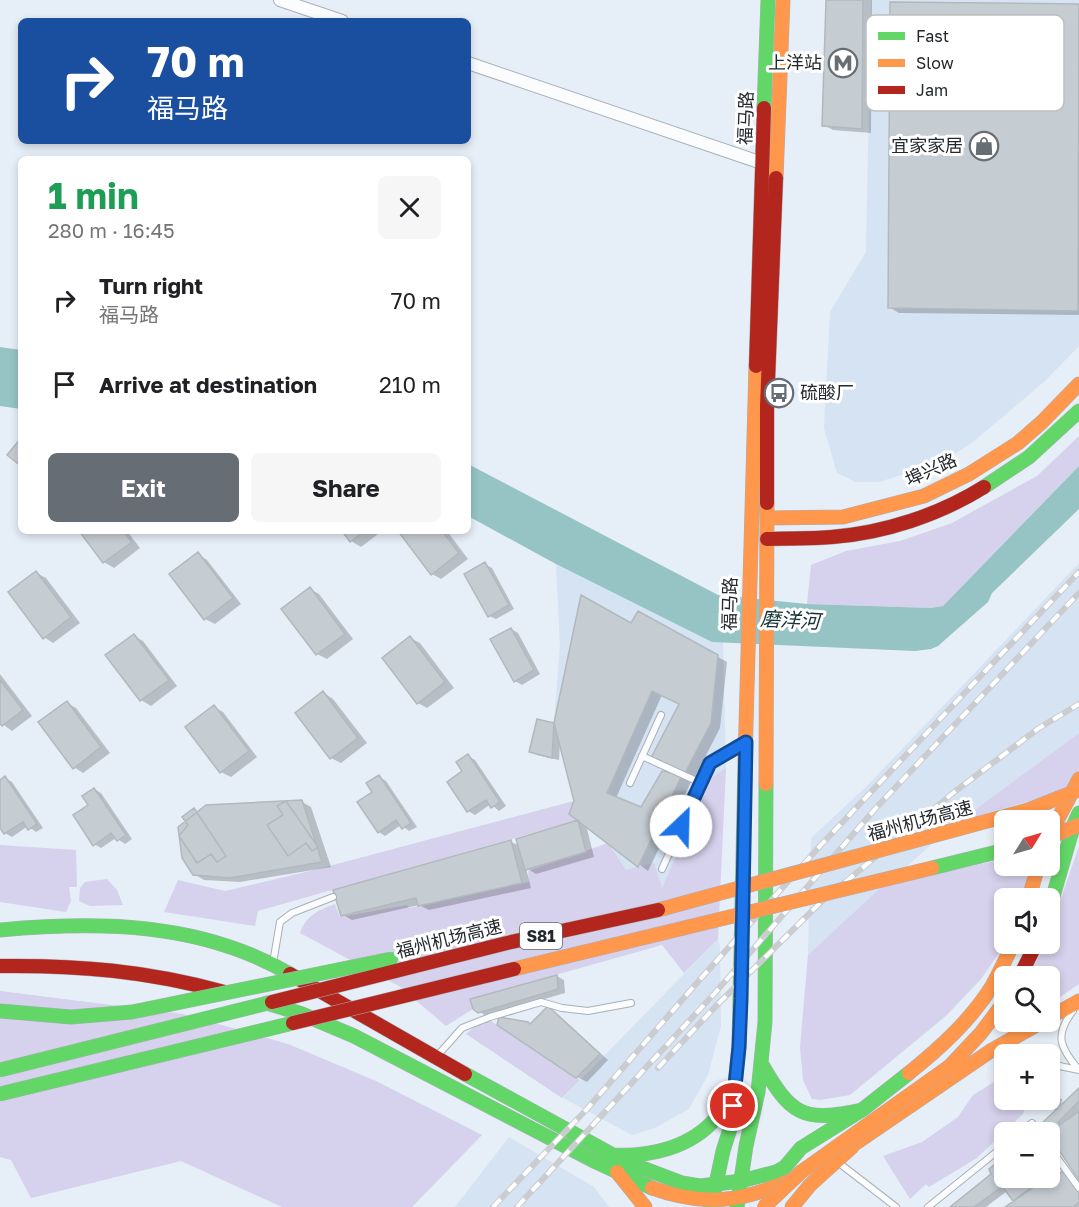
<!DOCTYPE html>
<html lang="en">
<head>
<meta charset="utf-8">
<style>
  :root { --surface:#fff; --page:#f6f6f6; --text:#202124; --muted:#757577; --accent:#676d74 }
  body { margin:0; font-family:"Golos Text","Noto Sans SC",sans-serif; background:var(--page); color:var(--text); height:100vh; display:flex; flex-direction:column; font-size:22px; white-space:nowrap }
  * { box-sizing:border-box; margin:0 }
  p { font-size:20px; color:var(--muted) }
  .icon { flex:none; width:33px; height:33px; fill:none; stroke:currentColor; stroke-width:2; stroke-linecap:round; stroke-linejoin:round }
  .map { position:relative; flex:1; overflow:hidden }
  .panel { position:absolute; left:18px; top:156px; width:453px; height:378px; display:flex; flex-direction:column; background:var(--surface); border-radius:9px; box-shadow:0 3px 9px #0003 }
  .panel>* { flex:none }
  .banner { position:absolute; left:18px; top:18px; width:453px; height:126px; border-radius:9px; box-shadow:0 3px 9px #0003; background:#1a4fa0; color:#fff; overflow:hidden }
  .needle { width:39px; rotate:53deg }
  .tools { position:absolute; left:994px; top:810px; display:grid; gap:12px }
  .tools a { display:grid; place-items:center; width:66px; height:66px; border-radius:9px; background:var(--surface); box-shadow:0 3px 9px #0003; font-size:30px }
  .pin { position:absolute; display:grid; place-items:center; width:51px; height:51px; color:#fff; margin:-26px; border:3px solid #fff; border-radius:50%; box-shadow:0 2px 6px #0007 }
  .me { position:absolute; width:66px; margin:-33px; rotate:24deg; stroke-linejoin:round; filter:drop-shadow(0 0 4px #0008) }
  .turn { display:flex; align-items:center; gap:21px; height:126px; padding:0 30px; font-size:27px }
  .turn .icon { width:78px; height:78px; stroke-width:2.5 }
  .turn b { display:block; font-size:42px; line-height:51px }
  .round { display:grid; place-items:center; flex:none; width:63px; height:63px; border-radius:9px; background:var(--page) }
  .headline { display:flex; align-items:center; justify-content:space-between; height:102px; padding:0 30px }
  h1 { font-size:36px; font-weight:700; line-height:45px; color:#1e9e55 }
  .button { display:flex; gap:12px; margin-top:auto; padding:12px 30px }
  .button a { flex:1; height:69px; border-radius:9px; background:var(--accent); color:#fff; font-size:24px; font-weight:700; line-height:69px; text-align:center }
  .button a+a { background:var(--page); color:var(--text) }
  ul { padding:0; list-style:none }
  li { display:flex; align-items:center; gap:18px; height:84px; padding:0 30px }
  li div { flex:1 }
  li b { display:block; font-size:22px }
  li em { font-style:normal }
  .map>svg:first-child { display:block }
</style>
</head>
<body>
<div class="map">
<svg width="1079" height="1207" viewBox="0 0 1079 1207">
  <rect width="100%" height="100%" fill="#e6eef7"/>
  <!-- built -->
  <path fill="#d5e3f2" d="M871,0H1079V346L1046,380L973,442L944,461L879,482H856L837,473L824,428L830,312L866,252Z
    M1079,563V733L960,821L924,851L808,955L811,838L866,787Z
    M556,564L712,642H723L726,768L712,777L662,889L626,870L574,801L554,723L560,645Z
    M718,939L720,947L721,1026L708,1075L689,1109L655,1128L632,1135L563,1098Z
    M509,1137L594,1187L609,1207H455Z"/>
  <!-- green -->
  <path fill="#d6d1ec" d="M1079,436V466L943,606L931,608L807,604L811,565L846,551L900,541L952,523L1037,476Z
    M1079,733V773L1068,790L960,821Z
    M726,768L718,939L684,973L662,945L470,999L473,1009L446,1026L399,986L300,933C306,916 318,910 335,904L340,917L407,905L409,908L529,882L528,871L608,843L626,870L654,863L662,888L712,777Z
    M574,801L578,820L258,911L255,926L164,912L178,880L225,891L314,870Z
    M0,845L76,850L77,887H69L71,901L66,912L0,902Z
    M1079,846V984L1050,1004V976H1028L1046,944H1050V930Z
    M1005,859V866H1033L1020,898H1005V937L999,953L981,979L947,1015L850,1095L820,1100L812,1099L803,1080L800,1047L808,955L885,884Z
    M107,879L117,890L123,905L90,906L79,901L80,888L85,882Z
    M0,991L183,1014L288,1044L376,1081L482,1135L412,1207H282L181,1161L31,1198L11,1160L0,1157Z
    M491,1021L580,1080L562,1098L466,1034L478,1024Z
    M1005,1075V1100H1027L1023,1114L977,1158L929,1187L926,1184L910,1199L883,1156L922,1142L958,1117L973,1095Z"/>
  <!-- water -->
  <path fill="#96c3c4" d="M0,347L21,350V409L0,406Z
    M468,464L718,595L807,604L931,608L943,606L1079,466V509L992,593L988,602L938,646L931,649L915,651L712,642L556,564L468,516Z"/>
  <!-- shadow -->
  <path fill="#0003" d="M827,0H872L871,133L833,130L824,125Z
    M891,4L1079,6V315L899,313L889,307Z
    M81,531H127L140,548L114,568L104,562Z
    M344,531H382L361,547L351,541Z
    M400,531H447L468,559L441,579L432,574Z
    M198,554L207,560L241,604L215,624L205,619Z
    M485,564L492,568L514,609L496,619L489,616Z
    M36,573L46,578L80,623L53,643L44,637Z
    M310,589L319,594L353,639L327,659L317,654Z
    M638,613L727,662L720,728L695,777L662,763L681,704L662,695L616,798L641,809L663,772L682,777L691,782L648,871L586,825L594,857L536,874L526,868L531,888L429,910L419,905L352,920L343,915L511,842L520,846L518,840L581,820L560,742L559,760L537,755L530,751L538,720L555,724L632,625Z
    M511,629L518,633L540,674L522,685L515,681Z
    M134,636L143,641L177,686L151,706L141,700L108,655Z
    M410,638L420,643L454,688L427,708L418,703Z
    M0,674L32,716L12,731L0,722Z
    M324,693L333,699L367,743L341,763L331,758Z
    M67,703L76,708L110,753L83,773L74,767Z
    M214,707L223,712L257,757L231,777L221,772Z
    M468,756L475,760L506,806L499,811L491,804L475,815L468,811L464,772Z
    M379,777L386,781L417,827L409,831L401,825L385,836L379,832L375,793Z
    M5,778L12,782L43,828L36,832L28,826L12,837L5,833L0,825V781Z
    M94,789L101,793L132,839L125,844L116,838L101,848L94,844L90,805Z
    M302,802L311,807L331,867L240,882L204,880L194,874L187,822L194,810L198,813Z
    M557,976L564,980L565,993L486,1016L474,1008Z
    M548,1008L557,1014L608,1060L587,1082L577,1077L531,1025Z
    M1079,1090V1177L1043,1124L1058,1110L1039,1105V1100H1050V1095L1062,1099L1061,1107Z
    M1005,1158V1178H1028L1036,1188L1040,1185L1043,1187L1079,1185V1207H1008L1016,1201L1007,1191L986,1207H953L992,1175Z"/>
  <!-- building -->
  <path fill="#c6cdd2" stroke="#b1b9be" stroke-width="1.5" d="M826,0H863L862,129L822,126Z
    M890,2L1079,4L1078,311L888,308Z
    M21,438V466L7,455Z
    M79,531H123L132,542L103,563Z
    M342,531H365L350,542Z
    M398,531H442L459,553L431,575Z
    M198,552L233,598L204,620L169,574Z
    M485,562L509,605L488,617L464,574Z
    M36,571L71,617L43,639L8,592Z
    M310,587L345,634L316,655L281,609Z
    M581,595L631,623L638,611L718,655L711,723L685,773L651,758L679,704L652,691L607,793L641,807L662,771L682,775L638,867L569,814L574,801L554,723Z
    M511,628L534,670L514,682L490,639Z
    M134,634L169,680L140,701L105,655Z
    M410,636L445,682L417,704L382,658Z
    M0,680L23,710L2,726L0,724Z
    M323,691L358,738L330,759L295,713Z
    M67,701L101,747L73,769L38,722Z
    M214,705L249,751L220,773L185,727Z
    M537,719L554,723L552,758L529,752Z
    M468,754L500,802L491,808L486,800L467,812L447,782L462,771L456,762Z
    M379,775L411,823L402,829L396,820L378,833L357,802L372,792L366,783Z
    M5,776L37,824L28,830L23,822L4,834L0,828V780Z
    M94,788L126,835L117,841L111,833L93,846L73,815L88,805L82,796Z
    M302,800L322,862L230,878L193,875L182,858L178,827L206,805Z
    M286,801L318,847L312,851L306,843L288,856L267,825L283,815L277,806Z
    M194,808L226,856L217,862L211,854L197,863L179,836L188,825L182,817Z
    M578,820L586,852L525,870L516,839Z
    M511,840L522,883L418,906L416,898L341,916L333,890Z
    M557,975L558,989L478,1013L473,1009L470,999Z
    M548,1006L600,1054L576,1078L497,1025L499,1017L528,1022L530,1024Z
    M1079,1088V1101L1058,1122L1060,1125L1079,1111V1180L1050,1137V1132H1047L1041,1124Z
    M1050,1094L1058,1095L1057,1109L1037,1105L1038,1100H1050Z
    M1005,1156V1178H1014L974,1207H950L991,1174L989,1169Z
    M1064,1170L1079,1191V1202L1073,1207H1005L1040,1183L1042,1187Z
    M1014,1178H1027L1033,1186L1013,1201L1002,1186Z"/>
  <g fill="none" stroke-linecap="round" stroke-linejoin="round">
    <!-- lane casing -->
    <g stroke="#aab0b7" stroke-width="8">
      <path id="lane" d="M642,756L701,783
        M630,783L661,715
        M662,869L710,763L743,744
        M273,963L280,922L292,913L333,897
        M1073,1011C1054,1035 1060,1048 1079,1070
        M998,1051L1011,1054
        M438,1055L462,1028L490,1017L541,1002L562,1008L588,1011L631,1003
        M1050,1064L1079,1070
        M1020,1132L1032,1123L1039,1132
        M1050,1148L1079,1188
        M839,1163L896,1207
        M928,1207L1005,1145"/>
    </g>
    <!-- street casing -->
    <g stroke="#aab0b7" stroke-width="14">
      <path id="street" d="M280,0L342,21
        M468,63L762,163"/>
    </g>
    <!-- fast casing -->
    <g stroke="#aab0b7" stroke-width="15">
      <path id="fast" d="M764,108L768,0
        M984,487L1029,457L1079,411
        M1050,907L1074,824L1079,813
        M0,930C100,921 200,922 290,974
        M267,1003L302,1014L354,1036L596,1162L652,1188
        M761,1063C791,1115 802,1123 862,1110
        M465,1074L624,1161L682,1183L700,1186L741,1181L776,1172L785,1167L801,1148L862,1110L909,1073
        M611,1155C650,1157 691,1148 717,1117C723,1109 726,1100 731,1092
        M711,1207L723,1151L730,1129L739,1047L745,761
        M737,1207L746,1146L758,1092L765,1022L766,784"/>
    </g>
    <!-- slow casing -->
    <g stroke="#aab0b7" stroke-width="15">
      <path id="slow" d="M776,178L783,0
        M767,518L843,517L924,496L969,474L1018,443L1042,422L1079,384
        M745,761L756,366
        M766,784L767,503
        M1050,834L1079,779
        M1029,898L1038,866
        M1050,1017L1079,1001
        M950,1066L981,1033L1005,1001
        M909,1073C940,1048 971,1020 992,986C1000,972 1006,958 1013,944
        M847,1149L992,1050L1042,1022
        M617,1172L645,1207
        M652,1188C705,1207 743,1202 793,1179
        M792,1207L810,1185L852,1147"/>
    </g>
    <!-- jam casing -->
    <g stroke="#aab0b7" stroke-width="15">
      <path id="jam" d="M756,366L764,108
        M767,503V406L776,178
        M767,539C789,538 810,539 832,537C884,533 939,515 984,487
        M0,966C78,965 148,971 224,992
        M290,974L465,1074
        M1020,976L1036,944"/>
    </g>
    <!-- lane -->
    <use href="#lane" stroke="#fbfcfe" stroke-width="6"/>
    <!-- street -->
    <use href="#street" stroke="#fbfcfe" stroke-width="12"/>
    <!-- fast -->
    <use href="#fast" stroke="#63d668" stroke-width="14"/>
    <!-- slow -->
    <use href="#slow" stroke="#ff974d" stroke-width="14"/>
    <!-- jam -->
    <use href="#jam" stroke="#b3261e" stroke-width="14"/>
    <!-- rail casing -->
    <g stroke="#cacccf" stroke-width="6">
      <path id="rail" d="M658,1068L715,1007L820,903L953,793L1039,728L1079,704
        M493,1207L587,1109L703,976L820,846L1079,572
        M517,1207L714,994L876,808L1079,593"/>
    </g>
    <!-- rail -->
    <use href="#rail" stroke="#fff" stroke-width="4" stroke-dasharray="11" stroke-linecap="butt"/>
    <!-- fast-bridge casing -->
    <g stroke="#aab0b7" stroke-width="15" stroke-linecap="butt">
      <path id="fast-bridge" d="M932,868L1005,850
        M0,1011L71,1017L132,1012L391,959
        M0,1070L272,1002
        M0,1094L293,1023"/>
    </g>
    <!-- slow-bridge casing -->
    <g stroke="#aab0b7" stroke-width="15" stroke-linecap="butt">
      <path id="slow-bridge" d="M1050,837L1079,825
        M658,910L1028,810L1079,790
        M514,969L932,868
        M764,1207L801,1172L950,1066"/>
    </g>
    <!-- jam-bridge casing -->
    <g stroke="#aab0b7" stroke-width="15" stroke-linecap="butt">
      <path id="jam-bridge" d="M272,1002L507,943L658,910
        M293,1023L514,969"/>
    </g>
    <!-- fast-bridge -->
    <use href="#fast-bridge" stroke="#63d668" stroke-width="14"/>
    <!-- slow-bridge -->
    <use href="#slow-bridge" stroke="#ff974d" stroke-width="14"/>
    <!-- jam-bridge -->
    <use href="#jam-bridge" stroke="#b3261e" stroke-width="14"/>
  </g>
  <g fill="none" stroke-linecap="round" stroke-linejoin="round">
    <!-- route casing -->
    <g stroke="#114b97" stroke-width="15">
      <path id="route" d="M681,826L710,763L746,742L741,999L739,1047L733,1106"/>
    </g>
    <!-- route -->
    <use href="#route" stroke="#1a73e8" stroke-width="10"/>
  </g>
  <!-- icons -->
  <defs>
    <g id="metro-ring" transform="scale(1.5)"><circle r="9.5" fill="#fff" stroke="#676d74" stroke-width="1.5"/><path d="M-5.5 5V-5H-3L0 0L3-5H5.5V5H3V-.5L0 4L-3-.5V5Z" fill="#676d74"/></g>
    <g id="shop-ring" transform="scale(1.5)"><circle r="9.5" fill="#fff" stroke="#676d74" stroke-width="1.5"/><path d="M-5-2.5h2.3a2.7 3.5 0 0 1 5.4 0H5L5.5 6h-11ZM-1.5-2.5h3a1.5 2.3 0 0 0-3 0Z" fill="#676d74"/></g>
    <g id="bus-ring" transform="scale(1.5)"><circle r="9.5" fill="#fff" stroke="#676d74" stroke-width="1.5"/><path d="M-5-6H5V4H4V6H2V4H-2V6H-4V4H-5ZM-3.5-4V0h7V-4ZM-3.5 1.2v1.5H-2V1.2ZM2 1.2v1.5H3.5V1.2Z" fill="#676d74"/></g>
  </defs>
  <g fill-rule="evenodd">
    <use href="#metro-ring" x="843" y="63"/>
    <use href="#shop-ring" x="984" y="146"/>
    <use href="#bus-ring" x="779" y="393"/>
  </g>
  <g text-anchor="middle" stroke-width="6" stroke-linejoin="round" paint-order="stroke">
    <!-- shield labels -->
    <rect fill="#fff" stroke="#65686c" stroke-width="1.5" x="520" y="923" width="42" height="26" rx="4.5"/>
    <g font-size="16" font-weight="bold" fill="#23282d">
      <text x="541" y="942">S81</text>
    </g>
    <!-- poi labels -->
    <g font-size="18" fill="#23282d" stroke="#fff" text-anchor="end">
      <text x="822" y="69">上洋站</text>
      <text x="963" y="152">宜家家居</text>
      <text x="800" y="399" text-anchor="start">硫酸厂</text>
    </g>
    <!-- street labels -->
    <g font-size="18" fill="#23282d" stroke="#fff">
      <text transform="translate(746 118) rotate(-88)" y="6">福马路</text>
      <text transform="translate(931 470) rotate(-24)" y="6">埠兴路</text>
      <text transform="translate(730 604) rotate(-89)" y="6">福马路</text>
      <text transform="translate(920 821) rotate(-15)" y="6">福州机场高速</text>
      <text transform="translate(449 939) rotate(-14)" y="6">福州机场高速</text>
    </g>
    <!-- water labels -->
    <g font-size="20" font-style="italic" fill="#153433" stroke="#fff">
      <text transform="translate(790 620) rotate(3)" y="7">磨洋河</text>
    </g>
  </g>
  <!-- legend -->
  <rect x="866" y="15" width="198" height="96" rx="9" fill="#fff" stroke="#bdbec0" stroke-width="1.5"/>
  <rect x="878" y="32" width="27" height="8" fill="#63d668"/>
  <rect x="878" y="59" width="27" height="8" fill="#ff974d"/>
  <rect x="878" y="86" width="27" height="8" fill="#b3261e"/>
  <g font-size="16" fill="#23282d">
    <text x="916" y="42">Fast</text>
    <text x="916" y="69">Slow</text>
    <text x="916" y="96">Jam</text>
  </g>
</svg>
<div class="tools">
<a><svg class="needle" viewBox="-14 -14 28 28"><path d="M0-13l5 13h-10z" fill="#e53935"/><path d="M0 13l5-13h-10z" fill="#757577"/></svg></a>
<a><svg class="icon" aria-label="sound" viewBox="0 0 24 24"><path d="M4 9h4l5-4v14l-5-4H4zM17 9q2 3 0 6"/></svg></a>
<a><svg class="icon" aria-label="search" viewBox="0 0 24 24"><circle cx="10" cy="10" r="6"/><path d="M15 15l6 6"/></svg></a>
<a>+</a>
<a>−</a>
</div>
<div class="pin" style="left:733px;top:1106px;background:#d93025"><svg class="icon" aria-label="arrive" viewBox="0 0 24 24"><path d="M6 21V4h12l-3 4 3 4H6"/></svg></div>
<svg class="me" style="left:681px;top:826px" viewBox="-20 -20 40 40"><circle r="19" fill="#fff"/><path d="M0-13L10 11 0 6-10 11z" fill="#1a73e8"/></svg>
<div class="banner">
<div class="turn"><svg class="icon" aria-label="right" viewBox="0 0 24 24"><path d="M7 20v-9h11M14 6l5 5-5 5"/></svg><div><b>70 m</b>福马路</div></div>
</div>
<section class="panel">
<div class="headline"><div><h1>1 min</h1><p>280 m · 16:45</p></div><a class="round"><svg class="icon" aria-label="close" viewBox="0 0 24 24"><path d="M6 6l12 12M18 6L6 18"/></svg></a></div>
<ul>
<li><svg class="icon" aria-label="right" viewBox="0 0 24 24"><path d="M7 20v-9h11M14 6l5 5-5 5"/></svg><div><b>Turn right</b><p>福马路</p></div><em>70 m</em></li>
<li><svg class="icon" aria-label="arrive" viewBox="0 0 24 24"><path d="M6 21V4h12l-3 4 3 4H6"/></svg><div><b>Arrive at destination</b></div><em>210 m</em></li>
</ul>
<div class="button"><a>Exit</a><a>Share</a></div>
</section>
</div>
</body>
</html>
